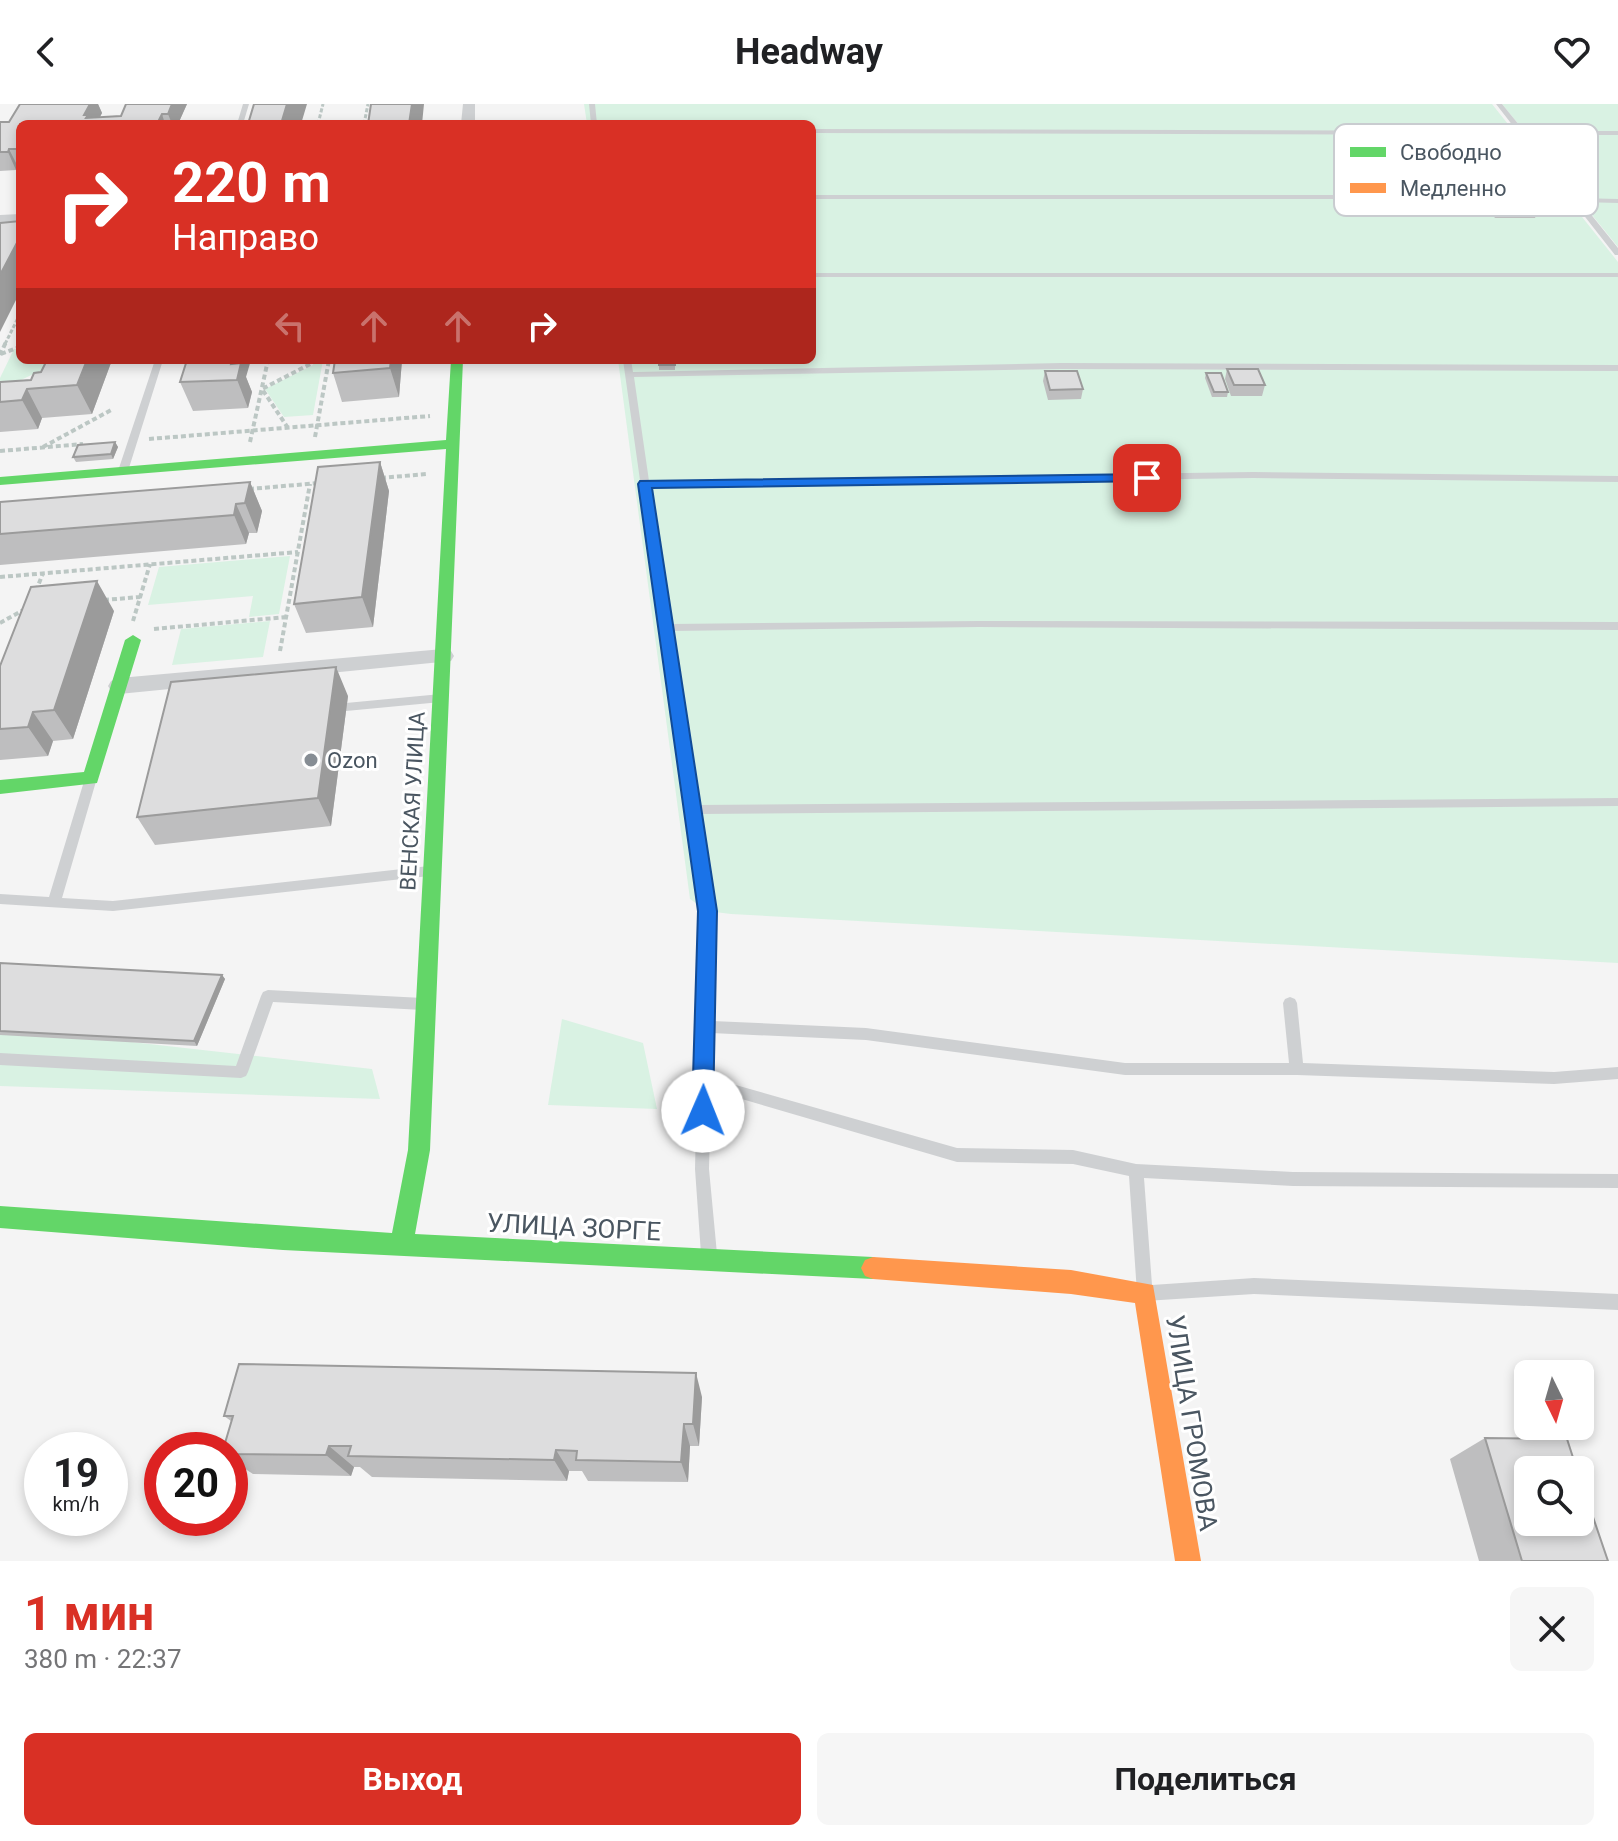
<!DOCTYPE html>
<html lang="ru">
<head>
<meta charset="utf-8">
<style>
  :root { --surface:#fff; --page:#f6f6f6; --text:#202124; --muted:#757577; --accent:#d93025 }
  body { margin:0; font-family:Roboto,sans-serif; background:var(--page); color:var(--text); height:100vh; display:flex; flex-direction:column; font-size:30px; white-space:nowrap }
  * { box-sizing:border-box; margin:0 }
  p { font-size:26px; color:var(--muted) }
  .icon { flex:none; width:44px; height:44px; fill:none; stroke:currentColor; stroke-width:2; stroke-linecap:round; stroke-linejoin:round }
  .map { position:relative; height:1457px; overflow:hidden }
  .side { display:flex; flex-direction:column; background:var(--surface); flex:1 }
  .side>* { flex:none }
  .hud { position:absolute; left:16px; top:16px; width:800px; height:244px; border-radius:12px; box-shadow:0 4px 12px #0003; background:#d93025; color:#fff; overflow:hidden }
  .needle { width:52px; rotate:175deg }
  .fabs { position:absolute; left:1514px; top:1256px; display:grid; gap:16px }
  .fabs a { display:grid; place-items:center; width:80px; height:80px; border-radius:12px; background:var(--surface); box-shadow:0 4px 12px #0003; font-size:40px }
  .speed { position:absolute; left:24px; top:1328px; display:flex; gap:16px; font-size:40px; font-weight:700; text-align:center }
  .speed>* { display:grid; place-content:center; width:104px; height:104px; border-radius:50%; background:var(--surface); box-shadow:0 4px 12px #0003; line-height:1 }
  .speed small { font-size:20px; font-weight:400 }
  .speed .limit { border:12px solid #d22; background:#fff; color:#111 }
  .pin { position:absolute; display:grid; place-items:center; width:68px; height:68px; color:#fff; margin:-34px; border-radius:16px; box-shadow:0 4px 12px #0006 }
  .me { position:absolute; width:88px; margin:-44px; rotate:1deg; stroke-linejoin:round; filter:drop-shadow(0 0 6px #0008) }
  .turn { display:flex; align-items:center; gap:28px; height:168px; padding:0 24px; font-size:36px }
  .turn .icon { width:104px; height:104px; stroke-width:2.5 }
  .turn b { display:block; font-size:56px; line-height:68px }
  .lanes { display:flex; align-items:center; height:76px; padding:0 24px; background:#0003; justify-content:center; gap:40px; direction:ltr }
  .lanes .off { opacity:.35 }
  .round { display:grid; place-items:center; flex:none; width:84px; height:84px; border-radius:12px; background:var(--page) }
  .overview { display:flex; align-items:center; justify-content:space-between; height:136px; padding:0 24px }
  h1 { font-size:48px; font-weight:700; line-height:60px; color:var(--accent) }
  .button { display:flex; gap:16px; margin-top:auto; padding:16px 24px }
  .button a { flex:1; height:92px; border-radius:12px; background:var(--accent); color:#fff; font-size:32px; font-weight:700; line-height:92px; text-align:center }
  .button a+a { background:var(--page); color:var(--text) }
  header { display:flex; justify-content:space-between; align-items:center; height:104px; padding:0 24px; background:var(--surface); font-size:36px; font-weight:700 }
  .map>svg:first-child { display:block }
</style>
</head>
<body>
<header><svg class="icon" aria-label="back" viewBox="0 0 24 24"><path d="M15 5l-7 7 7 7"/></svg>Headway<svg class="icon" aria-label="heart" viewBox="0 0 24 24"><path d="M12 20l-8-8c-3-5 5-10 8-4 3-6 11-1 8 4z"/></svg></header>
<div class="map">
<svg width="1618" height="1457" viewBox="0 0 1618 1457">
  <rect width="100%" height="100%" fill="#f4f4f4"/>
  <!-- green -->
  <path fill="#d9f2e3" d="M584,0H1492L1618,158V859L731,810L707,807L690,795L618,256H812V20H587Z
    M1502,0H1618V143Z
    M14,245H20V256H48L44,265L0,286V274Z
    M323,256L313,311L284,313L265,285Z
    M290,452L279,510L249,513L253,492L148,501L159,463Z
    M270,517L263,553L172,561L181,525Z
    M562,915L643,939L657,1005L548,1001Z
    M0,928L87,933L372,965L380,995L0,982Z"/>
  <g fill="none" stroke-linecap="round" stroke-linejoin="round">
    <!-- path-far1 -->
    <path stroke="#bcc7c4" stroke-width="3" stroke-dasharray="4 2" stroke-linecap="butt" d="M318,20L323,0
      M364,20L368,0
      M5,240L20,210"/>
    <!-- path -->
    <path stroke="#bcc7c4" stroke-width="4" stroke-dasharray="5 3" stroke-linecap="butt" d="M1,250L17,244
      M0,251L6,238
      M288,324L262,285L318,256
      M315,333L329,256
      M149,335L430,312
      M250,338L268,256
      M43,343L113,305
      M0,347L83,340
      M381,374L426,370
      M249,385L319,379
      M0,473L298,448
      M36,487L43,469
      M104,496L140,493
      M133,517L150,460
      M0,519L27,504
      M154,525L286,513
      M280,547L310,380"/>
    <!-- lane -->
    <path fill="#ced0d2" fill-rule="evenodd" d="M243,0H249L243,20H237Z
      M589,0H595L597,20H591Z
      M1496,0H1502L1524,27H1618V31H1527L1578,94L1618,95V99L1581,98L1618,144V151H1615L1571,95H812V91H1568L1520,31L812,29V25L1517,27Z
      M812,169H1618V173H812Z
      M155,256H163L128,367L126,369H120L118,367Z
      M623,256H631L633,268L1061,259L1618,261V267L1061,265L634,273L649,377L1253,368L1618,372V378L1253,374L650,383L671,520L979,517L1618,518V526L979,523L672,527L698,701L1618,694V702L699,710L713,807L712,917L866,924L1125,959H1289L1283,899L1285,895L1290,893L1295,895L1297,899L1303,959L1554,968L1618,963V975L1554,980L1297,971H1125L866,936L711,929V974L957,1044L1073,1046L1136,1060L1293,1068L1618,1070V1084L1293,1082L1144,1074L1152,1181L1254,1174L1618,1190V1206L1254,1190L1145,1197L1140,1194L1137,1189L1129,1072L1073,1060L957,1058L711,986L709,1065L717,1150L714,1155L709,1158L704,1155L701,1150L695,1065L701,807Z
      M441,590L446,594L441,598L346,607L340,603L346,599Z
      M91,670L97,674L62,794L113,797L429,762L433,764L435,767L433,770L429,772L113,807L0,800V790L49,793L85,674Z
      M268,886L423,894L428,896L430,900L428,904L423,906L273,898L248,968L246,972L241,974L0,961V949L236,962L261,892L263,888Z"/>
    <!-- street -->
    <path fill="#ced0d2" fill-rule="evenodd" d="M463,0H475V20H461Z
      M20,110V118L0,119V111Z
      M443,545L451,547L454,552L451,557L119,590L111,587L108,582L111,577L119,574Z"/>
    <!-- fast -->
    <path fill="#63d668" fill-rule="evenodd" d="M451,256H463L430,1046L415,1130L873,1153L881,1156L885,1164L881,1172L873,1175L283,1146L0,1124V1102L392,1129L408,1046L446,345L0,381V373L446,336Z
      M133,531L141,536L97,679L0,690V676L84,668L125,536Z"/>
    <!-- slow -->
    <path fill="#ff974d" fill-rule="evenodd" d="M873,1153L1071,1166L1153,1181L1201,1457H1175L1135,1199L1071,1190L873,1175L865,1172L861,1164L865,1156Z"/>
  </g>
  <!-- wall -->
  <path fill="#bebebf" d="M20,0H98L102,9L100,13L121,12L187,0L178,20H20V63H18L16,66L0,67V18H9Z
    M1522,74L1549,84L1547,89L1527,88L1520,79Z
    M1490,92L1539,105L1535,114H1495L1486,102Z
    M47,256H112L92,310L42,314L38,325L0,328V278L31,276L41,268Z
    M335,256H402L399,293L342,298L333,269Z
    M659,256H675V266H659Z
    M1227,265L1265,281L1262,292H1231L1225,275Z
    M1045,267L1083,285L1081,295L1048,296L1043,277Z
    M1206,269L1228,288L1227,293H1212L1205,274Z
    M246,273L252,288L248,304L193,307L180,278Z
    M115,338L118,343L113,355L76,358L73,353Z
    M380,358L389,387L373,523L306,529L294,500Z
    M250,378L262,407L257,429H249L246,440L0,461V398Z
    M114,507L73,635L53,637L48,652L0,656V562Z
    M348,592L331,722L155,741L137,713Z
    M0,859L222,871L225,875L197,942L0,931Z
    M702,1293L699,1342H690L688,1378L588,1377L582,1367H569L567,1377L372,1373L360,1363H354L351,1372L253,1370L230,1355L231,1317L224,1312Z
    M1485,1334L1608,1457H1479L1450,1355Z"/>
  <!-- shaded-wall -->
  <path fill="#9b9b9b" d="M90,0H98L102,9L96,20L84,11Z
    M172,0H187L178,20H172L168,10Z
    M287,0H307L301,20H281Z
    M412,0H424L422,20H409Z
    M162,10L165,20H157Z
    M9,45L18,63L16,66L8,48Z
    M20,133V188L0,228V171Z
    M87,256H112L92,310L77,281Z
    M232,256H251L246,273L252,288L248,304L231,260Z
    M391,256H402L399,293L390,264Z
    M27,285L42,314L38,325L22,296Z
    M115,338L118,343L113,355L111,350Z
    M380,358L389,387L373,523L362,493Z
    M250,378L262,407L257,429L245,399Z
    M236,400L249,429L246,440L234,411Z
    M97,477L114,507L73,635L54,606Z
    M336,563L348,592L331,722L318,694Z
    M33,608L53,637L48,652L28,623Z
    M222,871L225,875L197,942L194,937Z
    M696,1269L702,1293L699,1342L693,1320Z
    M684,1320L690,1342L688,1378L681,1358Z
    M329,1342L354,1363L351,1372L326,1351Z
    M556,1346L569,1367L567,1377L554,1356Z"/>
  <!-- building -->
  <path fill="#ddddde" stroke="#9b9b9b" stroke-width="2" d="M20,0H90L84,11H88L86,14L121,12L126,0H172L168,10H162L157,20H20V45H9L8,48H0V18H9Z
    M254,0H287L281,20H248Z
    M371,0H412L409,20H368Z
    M20,117V133L0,171V119Z
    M47,256H87L77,281L27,285L22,296L0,298V278L31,276L34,269L41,268Z
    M187,256H232L231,260L241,259L237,276L180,278Z
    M335,256H391L390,264L333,269Z
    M659,256H675V261H659Z
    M1227,265H1258L1265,281H1234Z
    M1045,267H1077L1083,285L1050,286Z
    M1206,269H1221L1228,288H1214Z
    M115,338L111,350L73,353L78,341Z
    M380,358L362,493L294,500L318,363Z
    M250,378L245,399L236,400L234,411L0,430V398Z
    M97,477L54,606L33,608L28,623L0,625V562L31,483Z
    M336,563L318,694L137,713L171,578Z
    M0,859L222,871L194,937L0,927Z
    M239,1260L696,1269L693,1320H684L681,1358L576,1356L577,1347L556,1346L554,1356L348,1352L351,1342H329L326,1351L230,1350V1346H223L233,1312H224Z
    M1485,1334L1567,1335L1577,1366H1528V1418H1580V1375L1608,1457H1522Z"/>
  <!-- route -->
  <path fill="#1a73e8" stroke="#114b97" stroke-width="2" d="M1147,370L1154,374L1152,377L652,384L717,807L713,1007L710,1014L703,1017L695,1014L692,1007L698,807L638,380L640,377Z"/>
  <!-- markers -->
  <circle fill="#868d94" stroke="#fff" stroke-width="3" cx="311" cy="656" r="8"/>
  <g text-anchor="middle" stroke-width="6" stroke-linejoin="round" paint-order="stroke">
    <!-- poi labels -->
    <g font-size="22" fill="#4a5661" stroke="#fff" text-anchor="start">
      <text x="327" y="664">Ozon</text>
    </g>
    <!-- street labels -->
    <g font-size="22" fill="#4a5661" stroke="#fff">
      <text transform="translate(412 697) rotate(-87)" y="8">ВЕНСКАЯ УЛИЦА</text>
    </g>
    <!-- near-street labels -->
    <g font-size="26" fill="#4a5661" stroke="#fff">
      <text transform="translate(574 1123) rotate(3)" y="9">УЛИЦА ЗОРГЕ</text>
      <text transform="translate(1192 1319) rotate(81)" y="9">УЛИЦА ГРОМОВА</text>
    </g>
  </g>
  <!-- legend -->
  <rect x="1334" y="20" width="264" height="92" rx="12" fill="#fff" stroke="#c9ccd0" stroke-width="2"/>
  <rect x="1350" y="43" width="36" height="10" fill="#63d668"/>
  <rect x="1350" y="79" width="36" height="10" fill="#ff974d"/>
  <g font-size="22" fill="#4a5661">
    <text x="1400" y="56">Свободно</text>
    <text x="1400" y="92">Медленно</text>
  </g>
</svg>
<div class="fabs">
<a><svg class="needle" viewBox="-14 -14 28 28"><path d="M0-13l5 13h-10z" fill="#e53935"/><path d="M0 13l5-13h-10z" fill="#757577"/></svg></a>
<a><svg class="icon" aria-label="search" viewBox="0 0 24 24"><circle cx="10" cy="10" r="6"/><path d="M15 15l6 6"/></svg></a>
</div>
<div class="speed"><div>19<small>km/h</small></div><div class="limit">20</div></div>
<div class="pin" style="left:1147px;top:374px;background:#d93025"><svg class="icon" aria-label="arrive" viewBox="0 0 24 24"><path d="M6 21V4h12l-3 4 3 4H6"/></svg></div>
<svg class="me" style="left:703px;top:1007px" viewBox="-20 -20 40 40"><circle r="19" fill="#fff"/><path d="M0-13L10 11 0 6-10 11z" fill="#1a73e8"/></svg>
<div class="hud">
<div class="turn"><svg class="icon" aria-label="right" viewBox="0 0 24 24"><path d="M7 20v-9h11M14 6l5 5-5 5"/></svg><div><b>220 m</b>Направо</div></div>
<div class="lanes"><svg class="icon off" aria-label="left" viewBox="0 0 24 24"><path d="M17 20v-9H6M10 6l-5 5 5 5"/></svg><svg class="icon off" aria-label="ahead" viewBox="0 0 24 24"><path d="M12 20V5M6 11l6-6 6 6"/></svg><svg class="icon off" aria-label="ahead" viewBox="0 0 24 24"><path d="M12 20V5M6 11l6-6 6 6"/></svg><svg class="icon" aria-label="right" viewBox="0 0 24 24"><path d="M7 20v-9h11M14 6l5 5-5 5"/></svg></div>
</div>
</div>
<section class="side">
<div class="overview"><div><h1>1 мин</h1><p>380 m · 22:37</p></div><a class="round"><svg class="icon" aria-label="close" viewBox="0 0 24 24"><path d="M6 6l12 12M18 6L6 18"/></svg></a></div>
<div class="button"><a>Выход</a><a>Поделиться</a></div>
</section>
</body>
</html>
